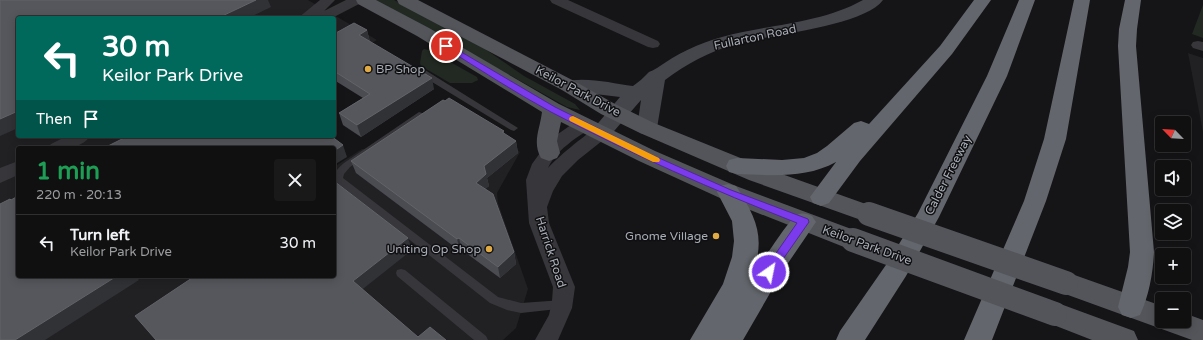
<!DOCTYPE html>
<html lang="en">
<head>
<meta charset="utf-8">
<style>
  :root { --surface:#101011; --page:#19191a; --text:#f1f3f6; --muted:#9c9d9f; --line:#303031 }
  body { margin:0; font-family:"Varela Round",sans-serif; background:var(--page); color:var(--text); height:100vh; display:flex; flex-direction:column; font-size:15px; white-space:nowrap }
  * { box-sizing:border-box; margin:0 }
  p { font-size:13px; color:var(--muted) }
  .icon { flex:none; width:22px; height:22px; fill:none; stroke:currentColor; stroke-width:2; stroke-linecap:round; stroke-linejoin:round }
  .map { position:relative; flex:1; overflow:hidden }
  .sheet { position:absolute; left:16px; top:146px; width:320px; height:132px; display:flex; flex-direction:column; background:var(--surface); border-radius:4px; box-shadow:0 2px 10px #0003,0 0 0 1px var(--line) }
  .sheet>* { flex:none }
  .banner { position:absolute; left:16px; top:16px; width:320px; height:122px; border-radius:4px; box-shadow:0 2px 10px #0003,0 0 0 1px var(--line); background:#00695c; color:#fff; overflow:hidden }
  .needle { width:26px; rotate:295deg }
  .fabs { position:absolute; left:1155px; top:116px; display:grid; gap:8px }
  .fabs a { display:grid; place-items:center; width:36px; height:36px; border-radius:4px; background:var(--surface); box-shadow:0 2px 10px #0003,0 0 0 1px var(--line); font-size:20px }
  .pin { position:absolute; display:grid; place-items:center; width:34px; height:34px; color:#fff; margin:-17px; border:2px solid #fff; border-radius:50%; box-shadow:0 1px 4px #0007 }
  .me { position:absolute; width:44px; margin:-22px; rotate:33deg; stroke-linejoin:round; filter:drop-shadow(0 0 3px #0008) }
  .turn { display:flex; align-items:center; gap:14px; height:84px; padding:0 20px; font-size:18px }
  .turn .icon { width:52px; height:52px; stroke-width:2.5 }
  .turn b { display:block; font-size:28px; line-height:34px }
  .then { display:flex; align-items:center; height:38px; padding:0 20px; background:#0003; gap:8px; font-size:15px }
  .round { display:grid; place-items:center; flex:none; width:42px; height:42px; border-radius:4px; background:var(--page) }
  .head { display:flex; align-items:center; justify-content:space-between; height:68px; padding:0 20px }
  h1 { font-size:24px; font-weight:800; line-height:30px; color:#1e9e55 }
  ul { padding:0; list-style:none }
  li { display:flex; align-items:center; gap:12px; height:56px; padding:0 20px; border-top:1px solid var(--line) }
  li div { flex:1 }
  li b { display:block; font-size:15px }
  li em { font-style:normal }
  .map>svg:first-child { display:block }
</style>
</head>
<body>
<div class="map">
<svg width="1203" height="340" viewBox="0 0 1203 340">
  <rect width="100%" height="100%" fill="#151517"/>
  <!-- built -->
  <path fill="#212124" d="M0,0H308L377,40L334,64V18H18V136H262L279,148H18V276H334V167L362,149L507,142L520,152L497,193L498,203L528,289L516,328L503,340H0Z
    M1188,53L1203,58V132Z"/>
  <!-- green -->
  <path fill="#222922" d="M375,0H394L482,47L524,76L575,104L580,110L567,107Z
    M1203,5V38L1192,34Z
    M424,49L429,50L477,77L478,80L472,83H450L421,66L420,63L422,51Z"/>
  <g fill="none" stroke-linecap="round" stroke-linejoin="round">
    <!-- service -->
    <path fill="#37373b" fill-rule="evenodd" d="M419,70H425L518,128L514,131L511,130L419,74L418,72Z
      M419,112L422,113L423,115L422,117L350,167L344,174L343,178L498,297L521,303L563,300L567,302L568,305L567,308L521,313L507,310L490,303L336,182C332,174 338,168 344,163Z
      M401,269L405,270L486,336L488,340H474L397,276L396,273L397,270Z"/>
    <!-- minor -->
    <path fill="#37373b" fill-rule="evenodd" d="M320,0H335L324,11L346,0H363L361,3L332,18H298Z
      M550,0H568L658,41L660,44L658,47L653,48L648,47L552,3Z
      M1198,41L1203,42V51L1193,48L1191,45L1193,42Z
      M584,118L590,120L592,124C589,130 582,134 576,138C565,146 553,156 548,168C557,158 583,136 595,129C599,127 603,128 607,129L610,133L607,137L578,160L562,176L553,191L547,207L549,223L575,287L572,308L558,340H535L549,315L552,301L553,287L529,223L526,180L532,164L545,146L558,134L578,120Z
      M67,136H90C81,150 62,148 48,148L51,144Z
      M18,161V175L0,183V168Z"/>
    <!-- secondary -->
    <path fill="#45464b" fill-rule="evenodd" d="M863,0H883C865,26 767,35 735,44C709,52 686,64 665,80L657,128L654,133L647,135L640,133L637,128L641,100L608,138L601,140L594,138L591,133L594,128L620,97L562,90L559,86L562,82C585,76 611,83 633,86C639,82 644,77 649,72C651,71 654,70 657,68C677,54 699,43 722,37C769,24 820,24 863,0Z"/>
    <!-- primary -->
    <path fill="#53555a" fill-rule="evenodd" d="M356,0H376L429,28L559,104L655,151L736,186L862,233L865,240L862,247L853,250L844,247L720,198L639,161L561,122L557,141L560,153L557,158L549,161L541,158C532,142 540,129 542,112L417,36L358,4Z
      M397,0H418L576,82L615,104L654,123L765,168L877,208L881,214L877,220L869,223L861,220L749,180L640,133L601,114L562,90L399,4Z
      M1066,272L1162,306V321H1184V313L1203,320V340H1192L1057,291L1053,283L1057,275Z
      M1055,302L1134,331L1138,340H1092L1046,322L1042,314L1046,306Z"/>
    <!-- motorway -->
    <path fill="#63666c" fill-rule="evenodd" d="M974,0H991L952,54L860,161L829,203L821,206L813,203L810,197L836,162C805,179 771,175 737,174L729,172L726,166L729,160L737,158L782,160L804,158L817,153L827,146L854,123L861,121L869,124L940,46Z
      M1019,0H1035L1007,76L939,217L906,276L865,340H836L840,331L888,262L918,213L987,76Z
      M1074,0H1090L1066,139L1046,201L992,340H964L1024,201L1044,139Z
      M1125,0H1141L1137,29L1136,46L1154,252C1153,273 1149,296 1140,315L1131,318L1122,315L1118,307L1128,267L1130,252L1118,46L1119,29Z
      M728,184L736,186C758,220 766,239 751,279C758,268 789,219 797,215C803,212 807,214 812,216L816,222L784,269L743,340H690L723,284L732,257L734,241L732,221L717,192L720,186Z"/>
    <!-- primary-bridge -->
    <path stroke="#53555a" stroke-width="24" d="M869,214L1066,283
      M853,240L1055,314"/>
  </g>
  <!-- wall -->
  <path fill="#4b4c52" d="M367,30L370,42L434,89L361,137L343,125L339,113L363,98L334,80V34Z
    M504,131V134L516,141L518,153L487,178L489,186L485,189L514,252L516,264L500,278L462,250L460,251L356,173L351,161Z"/>
  <!-- shaded-wall -->
  <path fill="#313236" d="M256,0H268L271,7L248,18H218Z
    M367,30L370,42L359,35Z
    M432,78L434,89L361,137L357,125Z
    M18,111V128L0,136V119Z
    M516,141L518,153L487,178L489,186L478,195L476,183L484,166Z
    M343,145L347,157L334,165V151Z
    M408,238L412,250L359,292L353,281Z
    M459,238L462,250L460,251L457,239Z
    M514,252L516,264L500,278L498,267Z
    M117,276H135L139,280L45,340H15Z"/>
  <!-- building -->
  <path fill="#55575c" stroke="#62646a" d="M0,0H256L218,18H18V111L0,119Z
    M354,23L367,30L359,35L432,78L357,125L339,113L370,94L334,71V34Z
    M449,98L504,131L502,132L516,141L484,166L486,174L476,183L493,194L514,252L498,267L459,238L457,239L351,161L443,100L445,101Z
    M128,136H331L343,145L334,151V148H106V147Z
    M334,181L408,238L353,281L418,337L430,327L446,340H156L135,316L195,276H334Z
    M18,196V276H117L15,340H0V204L10,199L11,200Z"/>
  <!-- route -->
  <path fill="#7c3aed" stroke="#51269a" d="M446,43L555,107L650,154L731,190L808,219L809,222L772,275L769,277L765,275L763,272L765,269L797,223C713,190 631,154 551,112C514,92 479,69 444,47V44Z"/>
  <!-- slow -->
  <path fill="#f59e0b" d="M573,116L659,158L660,160L659,162H653L570,121L569,119L570,117Z"/>
  <!-- markers -->
  <g fill="#e0aa44" stroke="#101012" stroke-width="1.5">
    <circle cx="368" cy="69" r="4"/>
    <circle cx="716" cy="236" r="4"/>
    <circle cx="489" cy="249" r="4"/>
  </g>
  <g text-anchor="middle" stroke-width="3" stroke-linejoin="round" paint-order="stroke">
    <!-- street labels -->
    <g font-size="12" fill="#a8adb6" stroke="#101012">
      <text transform="translate(755 37) rotate(-12)" y="4">Fullarton Road</text>
      <text transform="translate(578 91) rotate(28)" y="4">Keilor Park Drive</text>
      <text transform="translate(948 175) rotate(-63)" y="4">Calder Freeway</text>
      <text transform="translate(867 245) rotate(20)" y="4">Keilor Park Drive</text>
      <text transform="translate(551 252) rotate(72)" y="4">Harrick Road</text>
    </g>
    <!-- poi labels -->
    <g font-size="12" fill="#a8adb6" stroke="#101012" text-anchor="end">
      <text x="376" y="73" text-anchor="start">BP Shop</text>
      <text x="708" y="240">Gnome Village</text>
      <text x="481" y="253">Uniting Op Shop</text>
    </g>
  </g>
</svg>
<div class="fabs">
<a><svg class="needle" viewBox="-14 -14 28 28"><path d="M0-13l5 13h-10z" fill="#e53935"/><path d="M0 13l5-13h-10z" fill="#9c9d9f"/></svg></a>
<a><svg class="icon" aria-label="sound" viewBox="0 0 24 24"><path d="M4 9h4l5-4v14l-5-4H4zM17 9q2 3 0 6"/></svg></a>
<a><svg class="icon" aria-label="layers" viewBox="0 0 24 24"><path d="M12 4l9 5-9 5-9-5zM3 14l9 5 9-5"/></svg></a>
<a>+</a>
<a>−</a>
</div>
<div class="pin" style="left:446px;top:46px;background:#d93025"><svg class="icon" aria-label="arrive" viewBox="0 0 24 24"><path d="M6 21V4h12l-3 4 3 4H6"/></svg></div>
<svg class="me" style="left:769px;top:272px" viewBox="-20 -20 40 40"><circle r="17" fill="#7c3aed" stroke="#fff" stroke-width="3"/><path d="M0-11L8 9 0 5-8 9z" fill="#fff"/></svg>
<div class="banner">
<div class="turn"><svg class="icon" aria-label="left" viewBox="0 0 24 24"><path d="M17 20v-9H6M10 6l-5 5 5 5"/></svg><div><b>30 m</b>Keilor Park Drive</div></div>
<div class="then">Then<svg class="icon" aria-label="arrive" viewBox="0 0 24 24"><path d="M6 21V4h12l-3 4 3 4H6"/></svg></div>
</div>
<section class="sheet">
<div class="head"><div><h1>1 min</h1><p>220 m · 20:13</p></div><a class="round"><svg class="icon" aria-label="close" viewBox="0 0 24 24"><path d="M6 6l12 12M18 6L6 18"/></svg></a></div>
<ul>
<li><svg class="icon" aria-label="left" viewBox="0 0 24 24"><path d="M17 20v-9H6M10 6l-5 5 5 5"/></svg><div><b>Turn left</b><p>Keilor Park Drive</p></div><em>30 m</em></li>
</ul>
</section>
</div>
</body>
</html>
